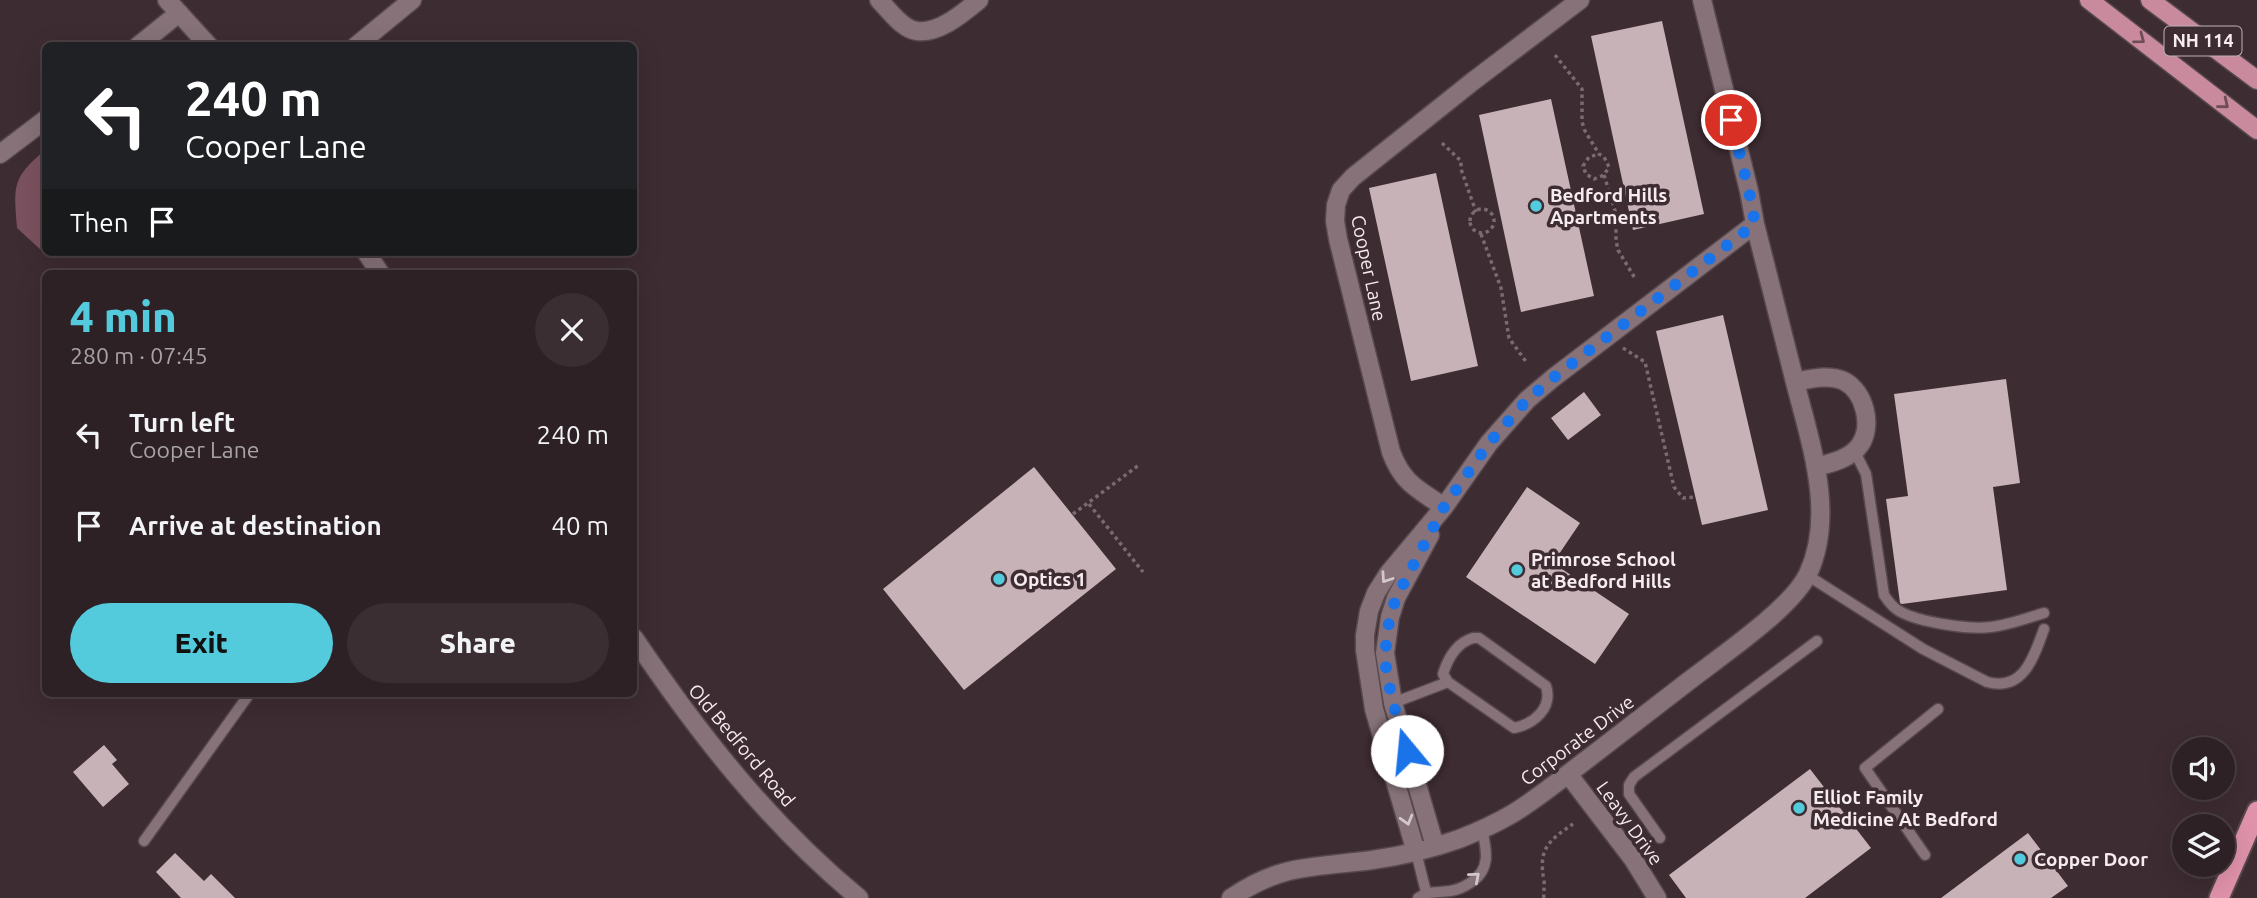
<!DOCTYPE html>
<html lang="en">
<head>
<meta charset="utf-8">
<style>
  :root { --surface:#2e2125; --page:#3a2e32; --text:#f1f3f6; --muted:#a7a3a7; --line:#493e42; --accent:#54cadd }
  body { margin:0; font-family:Ubuntu,sans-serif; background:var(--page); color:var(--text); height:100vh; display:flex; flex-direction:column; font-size:26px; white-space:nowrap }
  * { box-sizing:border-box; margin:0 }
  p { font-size:23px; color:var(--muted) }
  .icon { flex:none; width:38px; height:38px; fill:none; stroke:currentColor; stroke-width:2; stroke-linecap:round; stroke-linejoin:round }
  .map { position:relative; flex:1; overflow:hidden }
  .panel { position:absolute; left:42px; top:270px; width:595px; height:427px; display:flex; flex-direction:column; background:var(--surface); border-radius:10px; box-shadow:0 7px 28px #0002,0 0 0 2px var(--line) }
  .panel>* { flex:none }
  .banner { position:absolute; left:42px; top:42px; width:595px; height:214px; border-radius:10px; box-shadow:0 7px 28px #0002,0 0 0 2px var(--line); background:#202124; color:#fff; overflow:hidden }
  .tools { position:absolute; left:2172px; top:737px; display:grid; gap:14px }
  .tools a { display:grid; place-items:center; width:63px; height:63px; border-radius:50%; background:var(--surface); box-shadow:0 7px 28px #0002,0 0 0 2px var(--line); font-size:35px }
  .pin { position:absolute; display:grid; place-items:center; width:60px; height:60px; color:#fff; margin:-30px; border:4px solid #fff; border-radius:50%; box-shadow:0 2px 7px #0007 }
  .me { position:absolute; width:77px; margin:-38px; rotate:343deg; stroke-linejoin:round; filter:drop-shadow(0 0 5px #0008) }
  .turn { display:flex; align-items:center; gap:24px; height:147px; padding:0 28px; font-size:32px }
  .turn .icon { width:91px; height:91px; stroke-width:2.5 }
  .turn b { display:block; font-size:49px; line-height:60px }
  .then { display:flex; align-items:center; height:66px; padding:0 28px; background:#0003; gap:14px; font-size:26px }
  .round { display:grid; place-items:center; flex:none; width:74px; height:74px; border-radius:37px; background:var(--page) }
  .summary { display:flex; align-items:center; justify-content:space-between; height:119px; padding:0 28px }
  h1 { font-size:42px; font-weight:800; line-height:52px; color:var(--accent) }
  .action { display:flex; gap:14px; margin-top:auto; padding:14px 28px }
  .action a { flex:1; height:80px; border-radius:42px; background:var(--accent); color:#111; font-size:28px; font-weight:800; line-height:80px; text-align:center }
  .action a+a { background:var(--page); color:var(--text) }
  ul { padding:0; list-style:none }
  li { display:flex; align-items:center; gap:21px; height:91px; padding:0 28px }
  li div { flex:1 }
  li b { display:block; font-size:26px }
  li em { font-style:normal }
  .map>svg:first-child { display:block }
</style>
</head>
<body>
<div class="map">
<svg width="2257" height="898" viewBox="0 0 2257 898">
  <rect width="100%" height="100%" fill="#3d2c31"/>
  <!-- water -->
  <path fill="#7b525f" d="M45,150V252L42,251L17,228C14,186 11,179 45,150Z"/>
  <!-- building -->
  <path fill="#c7b2b7" d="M1662,21L1704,214L1633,230L1591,36Z
    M1551,99L1594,296L1521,312L1479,115Z
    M1436,173L1478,366L1411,381L1369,188Z
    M1723,315L1768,510L1702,525L1656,331Z
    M2006,379L2020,483L1993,487L2007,590L1902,604L1900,603L1886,499L1908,496L1894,394Z
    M1584,392L1601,415L1568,440L1551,418Z
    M1034,467L1116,569L964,690L883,589Z
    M1527,487L1580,523L1553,563L1629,614L1595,664L1466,577Z
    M104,745L117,760L112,764L129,784L103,807L73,772Z
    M1810,769L1871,848L1805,898H1686L1669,875Z
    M2028,833L2068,886L2051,898H1941Z
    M175,853L204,881L211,874L235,898H181L156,872Z"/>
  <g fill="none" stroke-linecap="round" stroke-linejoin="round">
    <!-- service casing -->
    <g stroke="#56484c" stroke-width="13">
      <path id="service" d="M1854,450L1866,474L1884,595C1888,601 1892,607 1899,611C1918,622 1969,630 1991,627C2009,625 2027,618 2044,613
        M1807,575L1923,649L1987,682C2024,692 2034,656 2044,629
        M1473,638H1479L1546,686C1553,708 1534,724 1514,728L1448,682L1443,674C1448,658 1456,643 1473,638Z
        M1393,703L1448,682
        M1660,838L1629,794V785L1634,777L1817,641
        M144,841L250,693
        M1416,852L1426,892
        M1925,855L1865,768L1938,709
        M1418,898C1429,890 1437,893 1450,891C1457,890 1464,887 1470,883C1491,870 1487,851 1482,829"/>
    </g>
    <!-- minor casing -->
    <g stroke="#56484c" stroke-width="21">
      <path id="minor" d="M879,0C889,10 902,29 917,31C939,34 963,13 979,0
        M1702,0L1749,191L1755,224
        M138,46L179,13
        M356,46L412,0
        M0,154L46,119
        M1444,507C1418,489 1403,484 1391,452L1338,239L1335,221L1336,205L1341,190L1353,177L1472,82L1580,0
        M1430,535L1396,598L1390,617L1385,653L1393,703L1435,846
        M1568,774L1633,859L1657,898
        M1416,852L1374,709L1365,650V635L1369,611L1376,593L1388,574L1444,507L1489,443L1527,400L1553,378L1755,224L1795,382
        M1231,898C1282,863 1314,868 1372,860C1401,856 1431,849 1459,839C1477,832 1495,824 1512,814C1537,799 1561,779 1585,761C1620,734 1655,707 1690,680C1721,656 1792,608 1808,574C1836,514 1810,442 1795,382C1810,379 1829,374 1844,381C1865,392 1873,426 1860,445C1850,459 1831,463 1816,467"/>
    </g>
    <!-- tertiary casing -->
    <g stroke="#56484c" stroke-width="21">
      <path id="tertiary" d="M167,0L209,46
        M366,252L380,273
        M634,638C699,734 769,824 859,898"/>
    </g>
    <!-- primary casing -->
    <g stroke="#56484c" stroke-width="21">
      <path id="primary" d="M2089,0L2257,130
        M2150,0L2257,80"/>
    </g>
    <!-- trunk casing -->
    <g stroke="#56484c" stroke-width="23">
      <path id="trunk" d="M2219,898L2257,811"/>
    </g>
    <!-- path -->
    <path stroke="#7a6b6f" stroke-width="3.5" stroke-dasharray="3.5 3.5" stroke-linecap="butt" d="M1555,55L1582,89V122L1585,131L1599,154L1604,157L1609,167L1604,175L1594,179L1586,174L1583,166L1589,157L1599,154
      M1442,143L1461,161V169L1476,212
      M1604,175L1616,214V240L1618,250L1636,280
      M1470 221a12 12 0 1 1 24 0a12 12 0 1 1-24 0Z
      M1481,234L1501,288L1509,338L1527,363
      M1623,348L1645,362L1674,487L1683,498L1695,497
      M1089,504L1143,572
      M1073,514L1139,465
      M1544,898C1543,892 1545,887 1544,881C1538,849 1548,841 1573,824"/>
    <!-- service -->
    <use href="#service" stroke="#867278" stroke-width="10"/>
    <!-- minor -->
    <use href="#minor" stroke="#867278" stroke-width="18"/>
    <!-- tertiary -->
    <use href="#tertiary" stroke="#867278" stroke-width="18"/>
    <!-- primary -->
    <use href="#primary" stroke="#c98a9e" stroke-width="18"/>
    <!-- trunk -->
    <use href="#trunk" stroke="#df92aa" stroke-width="19"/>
  </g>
  <!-- one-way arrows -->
  <defs><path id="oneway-chevron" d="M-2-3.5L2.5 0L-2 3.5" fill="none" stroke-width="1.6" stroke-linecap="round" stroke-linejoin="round" transform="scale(1.75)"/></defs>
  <g stroke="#6e4d57">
    <use href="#oneway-chevron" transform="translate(2140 39) rotate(37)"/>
    <use href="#oneway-chevron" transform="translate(2224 104) rotate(39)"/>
  </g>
  <g stroke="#d4c7cb">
    <use href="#oneway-chevron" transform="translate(1386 578) rotate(124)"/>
    <use href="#oneway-chevron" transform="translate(1407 820) rotate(74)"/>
    <use href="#oneway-chevron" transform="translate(1475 877) rotate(-41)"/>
  </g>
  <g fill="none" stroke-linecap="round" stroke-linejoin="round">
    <!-- route -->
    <path stroke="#1a73e8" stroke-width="12" stroke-dasharray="0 21.6" d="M1407,751L1393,703L1386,670V639L1390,617L1396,598L1444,507L1489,443L1527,400L1553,378L1755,224L1749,191L1731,120"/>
  </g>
  <!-- markers -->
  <g fill="#54cadd" stroke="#3d2c31" stroke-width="2.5">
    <circle cx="1536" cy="206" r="7"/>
    <circle cx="1517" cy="570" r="7"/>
    <circle cx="999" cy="579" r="7"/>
    <circle cx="1799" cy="808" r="7"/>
    <circle cx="2020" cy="859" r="7"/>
  </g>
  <g text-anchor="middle" stroke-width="7" stroke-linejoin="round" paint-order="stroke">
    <!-- shield labels -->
    <rect fill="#3d2c31" stroke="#beb2b5" stroke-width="2" x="2164.5" y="26.5" width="77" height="29" rx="5"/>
    <g font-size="18" font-weight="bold" fill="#f6ebee">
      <text x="2203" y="47">NH 114</text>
    </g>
    <!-- poi labels -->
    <g font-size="19" font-weight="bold" fill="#f6ebee" stroke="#3d2c31" text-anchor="start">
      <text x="1550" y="202">Bedford Hills<tspan x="1550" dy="22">Apartments</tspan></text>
      <text x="1531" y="566">Primrose School<tspan x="1531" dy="22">at Bedford Hills</tspan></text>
      <text x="1013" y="586">Optics 1</text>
      <text x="1813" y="804">Elliot Family<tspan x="1813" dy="22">Medicine At Bedford</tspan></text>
      <text x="2034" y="866">Copper Door</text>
    </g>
    <!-- street labels -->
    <g font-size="19" fill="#f6ebee" stroke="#3d2c31">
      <text transform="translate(1369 268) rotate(78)" y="7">Cooper Lane</text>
      <text transform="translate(1577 740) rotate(-37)" y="7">Corporate Drive</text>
      <text transform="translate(742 745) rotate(50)" y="7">Old Bedford Road</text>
      <text transform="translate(1630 823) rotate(54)" y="7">Leavy Drive</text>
    </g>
  </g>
</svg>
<div class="tools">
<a><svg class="icon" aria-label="sound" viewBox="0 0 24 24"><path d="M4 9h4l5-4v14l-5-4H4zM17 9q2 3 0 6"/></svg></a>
<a><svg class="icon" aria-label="layers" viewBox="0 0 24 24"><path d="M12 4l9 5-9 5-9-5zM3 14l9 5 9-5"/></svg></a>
</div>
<div class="pin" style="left:1731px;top:120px;background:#d93025"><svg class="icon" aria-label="arrive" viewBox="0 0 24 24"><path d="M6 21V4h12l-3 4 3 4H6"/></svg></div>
<svg class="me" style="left:1407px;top:751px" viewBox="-20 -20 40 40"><circle r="19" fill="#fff"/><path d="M0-13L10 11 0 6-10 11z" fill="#1a73e8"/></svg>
<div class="banner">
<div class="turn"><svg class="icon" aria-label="left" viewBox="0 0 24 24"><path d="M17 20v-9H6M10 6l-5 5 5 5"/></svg><div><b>240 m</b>Cooper Lane</div></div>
<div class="then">Then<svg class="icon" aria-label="arrive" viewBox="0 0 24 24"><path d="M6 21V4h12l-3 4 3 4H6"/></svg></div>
</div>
<section class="panel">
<div class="summary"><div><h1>4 min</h1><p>280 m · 07:45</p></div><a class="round"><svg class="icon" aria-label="close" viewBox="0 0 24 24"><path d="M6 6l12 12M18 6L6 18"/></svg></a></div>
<ul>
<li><svg class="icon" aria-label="left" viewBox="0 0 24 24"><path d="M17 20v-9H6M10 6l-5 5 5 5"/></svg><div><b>Turn left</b><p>Cooper Lane</p></div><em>240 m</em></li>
<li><svg class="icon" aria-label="arrive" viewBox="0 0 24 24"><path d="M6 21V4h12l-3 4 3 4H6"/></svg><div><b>Arrive at destination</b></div><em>40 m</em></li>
</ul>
<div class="action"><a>Exit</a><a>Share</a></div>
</section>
</div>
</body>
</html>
